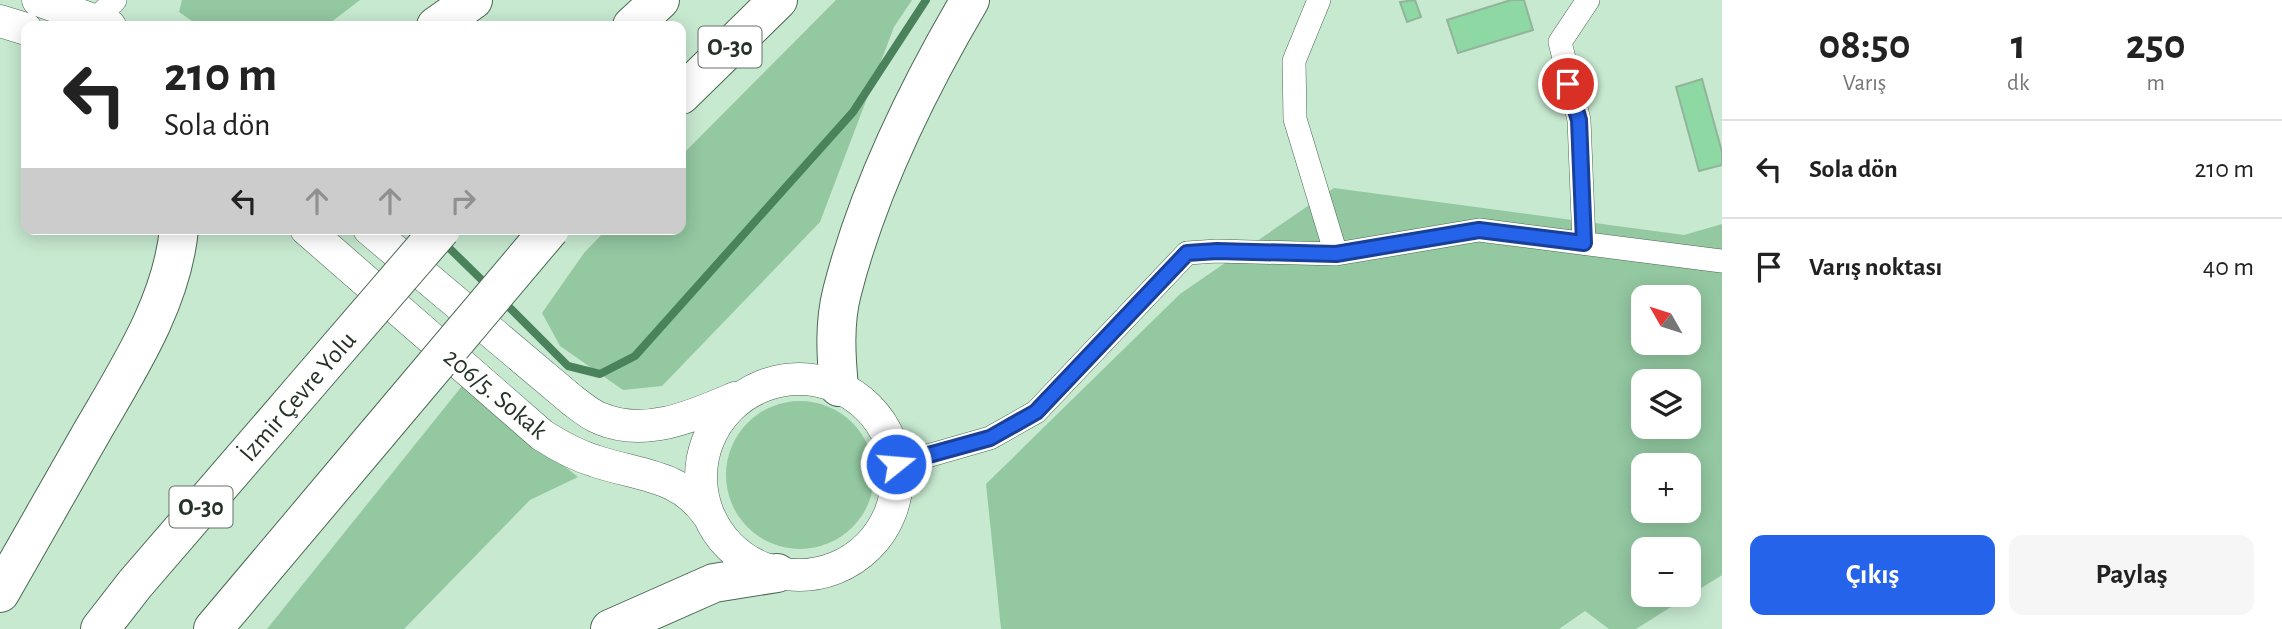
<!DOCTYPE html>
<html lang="tr">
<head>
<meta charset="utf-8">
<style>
  :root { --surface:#fff; --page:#f6f6f6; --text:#222; --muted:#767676; --line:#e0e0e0; --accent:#2563eb }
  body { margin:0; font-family:"Alegreya Sans",sans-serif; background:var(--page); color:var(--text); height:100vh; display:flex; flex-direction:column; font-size:26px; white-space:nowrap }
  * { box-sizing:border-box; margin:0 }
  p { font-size:23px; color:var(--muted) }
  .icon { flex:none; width:38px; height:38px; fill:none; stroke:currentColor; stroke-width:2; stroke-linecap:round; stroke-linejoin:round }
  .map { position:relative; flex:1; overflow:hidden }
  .drawer { display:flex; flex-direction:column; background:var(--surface); width:560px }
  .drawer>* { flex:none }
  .hud { position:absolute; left:21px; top:21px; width:665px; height:214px; border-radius:14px; box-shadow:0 4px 18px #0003; background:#fff; color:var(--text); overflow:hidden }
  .needle { width:46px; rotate:309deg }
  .controls { position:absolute; left:1631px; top:285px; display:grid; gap:14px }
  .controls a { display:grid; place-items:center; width:70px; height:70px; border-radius:14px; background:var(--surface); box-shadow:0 4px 18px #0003; font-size:35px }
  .pin { position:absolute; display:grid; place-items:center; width:60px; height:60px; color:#fff; margin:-30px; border:4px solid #fff; border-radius:50%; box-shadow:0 2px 7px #0007 }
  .me { position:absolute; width:77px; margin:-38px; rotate:73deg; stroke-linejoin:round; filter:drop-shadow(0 0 5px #0008) }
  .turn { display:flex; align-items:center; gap:24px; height:147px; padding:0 28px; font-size:32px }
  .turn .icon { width:91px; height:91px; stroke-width:2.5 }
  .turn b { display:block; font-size:49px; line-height:60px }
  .lanes { display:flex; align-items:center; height:66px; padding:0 28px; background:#0003; justify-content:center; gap:35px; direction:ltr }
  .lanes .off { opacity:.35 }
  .eta { display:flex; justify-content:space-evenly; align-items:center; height:119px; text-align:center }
  .eta b { font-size:42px; font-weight:600; line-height:49px }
  .button { display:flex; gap:14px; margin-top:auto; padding:14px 28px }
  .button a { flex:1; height:80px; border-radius:14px; background:var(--accent); color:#fff; font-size:28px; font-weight:600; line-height:80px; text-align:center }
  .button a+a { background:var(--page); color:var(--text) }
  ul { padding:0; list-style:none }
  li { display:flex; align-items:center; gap:21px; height:98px; padding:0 28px; border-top:2px solid var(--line) }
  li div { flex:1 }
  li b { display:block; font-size:26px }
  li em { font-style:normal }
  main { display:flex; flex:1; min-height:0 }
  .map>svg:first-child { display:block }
</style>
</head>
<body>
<main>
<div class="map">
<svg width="1722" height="629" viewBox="0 0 1722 629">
  <rect width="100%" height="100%" fill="#c7e9d0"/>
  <!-- green -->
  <path fill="#93c8a1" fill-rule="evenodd" d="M182,0H360L326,26H199L179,12Z
    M836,0H912L894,27L820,222L662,386L623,390L560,346L542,313L584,253L607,229H681V156Z
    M1334,188L1684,235L1722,224V575L1636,629H1609L1585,611L1559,629H1001L986,484L1180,294ZM1643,298H1689V343H1643ZM1643,382H1689V427H1643ZM1643,466H1689V511H1643ZM1643,550H1689V595H1643Z
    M462,386L578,477L530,500L404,629H267Z
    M726 475a74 74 0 1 1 148 0a74 74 0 1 1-148 0Z"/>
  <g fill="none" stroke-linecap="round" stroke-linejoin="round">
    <!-- stream -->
    <path stroke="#4a825b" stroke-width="8" d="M444,243L487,285
      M504,302L568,366L600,374L635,356L853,112L926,0"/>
  </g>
  <!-- building -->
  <path fill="#8dd8a3" stroke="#93b49b" stroke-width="2" d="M1415,0L1421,17L1407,22L1400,2Z
    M1511,0H1524L1533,30L1458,53L1447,20Z
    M1702,79L1722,152V165L1699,171L1676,87Z"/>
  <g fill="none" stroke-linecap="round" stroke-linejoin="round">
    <!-- minor casing -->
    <g stroke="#4b6953" stroke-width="24">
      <path id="minor" d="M1319,0L1294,61L1295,119L1336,254
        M96,19L115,0
        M1584,243L1579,120L1560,42L1588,0
        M896,465L990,438L1036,412L1187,253L1217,251L1336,254L1479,230L1722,261"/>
    </g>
    <!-- secondary casing -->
    <g stroke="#4b6953" stroke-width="33">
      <path id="secondary" d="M38,0L110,26
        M0,21L26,29
        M306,229L542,435C559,446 575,455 595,461C639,476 680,474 708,515
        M369,229L572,400C580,406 589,414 599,418C645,438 693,416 735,398
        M701 477a98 98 0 1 1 196 0a98 98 0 1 1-196 0Z"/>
    </g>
    <!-- motorway casing -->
    <g stroke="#4b6953" stroke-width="40">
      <path id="motorway" d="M436,26L473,0
        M632,26L660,0
        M681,95L778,0
        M839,387C836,356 834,323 842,292C868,190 917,90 970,0
        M0,593C31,539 62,484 93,430C129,368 172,302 179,229
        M100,629L135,584L304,388
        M213,629L378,433
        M610,629L714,583L777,573"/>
    </g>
    <!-- minor -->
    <use href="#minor" stroke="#fff" stroke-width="23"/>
    <!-- secondary -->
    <use href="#secondary" stroke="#fff" stroke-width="32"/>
    <!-- motorway -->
    <use href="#motorway" stroke="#fff" stroke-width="38"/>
    <!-- motorway-bridge casing -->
    <g stroke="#4b6953" stroke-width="40" stroke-linecap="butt">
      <path id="motorway-bridge" d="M304,388L441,229
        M378,433L550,229"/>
    </g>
    <!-- motorway-bridge -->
    <use href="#motorway-bridge" stroke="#fff" stroke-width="38"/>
  </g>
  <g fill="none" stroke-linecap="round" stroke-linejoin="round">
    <!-- route casing -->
    <g stroke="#184099" stroke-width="18">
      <path id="route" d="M896,464L990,438L1036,412L1187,253L1217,251L1336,254L1479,230L1584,243L1579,120L1568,84"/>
    </g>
    <!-- route -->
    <use href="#route" stroke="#2563eb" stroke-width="12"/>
  </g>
  <g text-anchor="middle" stroke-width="7" stroke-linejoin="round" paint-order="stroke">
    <!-- shield labels -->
    <g fill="#fff" stroke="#667068" stroke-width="2">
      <rect x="698.5" y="26.5" width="63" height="41" rx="5"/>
      <rect x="169.5" y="486.5" width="63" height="41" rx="5"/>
    </g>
    <g font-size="24" font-weight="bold" fill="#253228">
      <text x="730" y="55">O-30</text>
      <text x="201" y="515">O-30</text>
    </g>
    <!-- street labels -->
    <g font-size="26" fill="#253228" stroke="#fff">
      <text transform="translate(496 393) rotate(40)" y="9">206/5. Sokak</text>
      <text transform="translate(297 396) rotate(-49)" y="9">İzmir Çevre Yolu</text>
    </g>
  </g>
</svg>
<div class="controls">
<a><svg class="needle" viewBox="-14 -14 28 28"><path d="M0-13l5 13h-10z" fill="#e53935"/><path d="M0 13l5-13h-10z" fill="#767676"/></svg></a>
<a><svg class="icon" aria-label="layers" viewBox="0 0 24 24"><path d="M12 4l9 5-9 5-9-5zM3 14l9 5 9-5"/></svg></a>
<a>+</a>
<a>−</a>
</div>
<div class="pin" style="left:1568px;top:84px;background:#d93025"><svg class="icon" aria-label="arrive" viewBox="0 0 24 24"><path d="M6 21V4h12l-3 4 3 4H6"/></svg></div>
<svg class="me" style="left:896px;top:464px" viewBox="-20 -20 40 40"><circle r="17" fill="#2563eb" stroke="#fff" stroke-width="3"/><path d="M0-11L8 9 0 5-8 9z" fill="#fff"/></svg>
<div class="hud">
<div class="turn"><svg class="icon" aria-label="left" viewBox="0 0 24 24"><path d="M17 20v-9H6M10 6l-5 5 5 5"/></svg><div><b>210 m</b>Sola dön</div></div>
<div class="lanes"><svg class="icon" aria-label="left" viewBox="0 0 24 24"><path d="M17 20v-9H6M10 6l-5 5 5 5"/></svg><svg class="icon off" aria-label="ahead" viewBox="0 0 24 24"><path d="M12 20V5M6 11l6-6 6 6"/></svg><svg class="icon off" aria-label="ahead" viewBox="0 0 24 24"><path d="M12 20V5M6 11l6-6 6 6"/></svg><svg class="icon off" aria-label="right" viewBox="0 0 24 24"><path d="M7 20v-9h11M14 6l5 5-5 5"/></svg></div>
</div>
</div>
<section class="drawer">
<div class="eta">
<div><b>08:50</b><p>Varış</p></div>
<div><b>1</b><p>dk</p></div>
<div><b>250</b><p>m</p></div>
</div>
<ul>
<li><svg class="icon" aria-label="left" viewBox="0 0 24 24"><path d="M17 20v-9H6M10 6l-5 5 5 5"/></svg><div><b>Sola dön</b></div><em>210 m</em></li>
<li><svg class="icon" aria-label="arrive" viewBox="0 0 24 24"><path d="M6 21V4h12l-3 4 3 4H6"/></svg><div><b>Varış noktası</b></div><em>40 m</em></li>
</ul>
<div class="button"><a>Çıkış</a><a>Paylaş</a></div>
</section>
</main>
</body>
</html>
